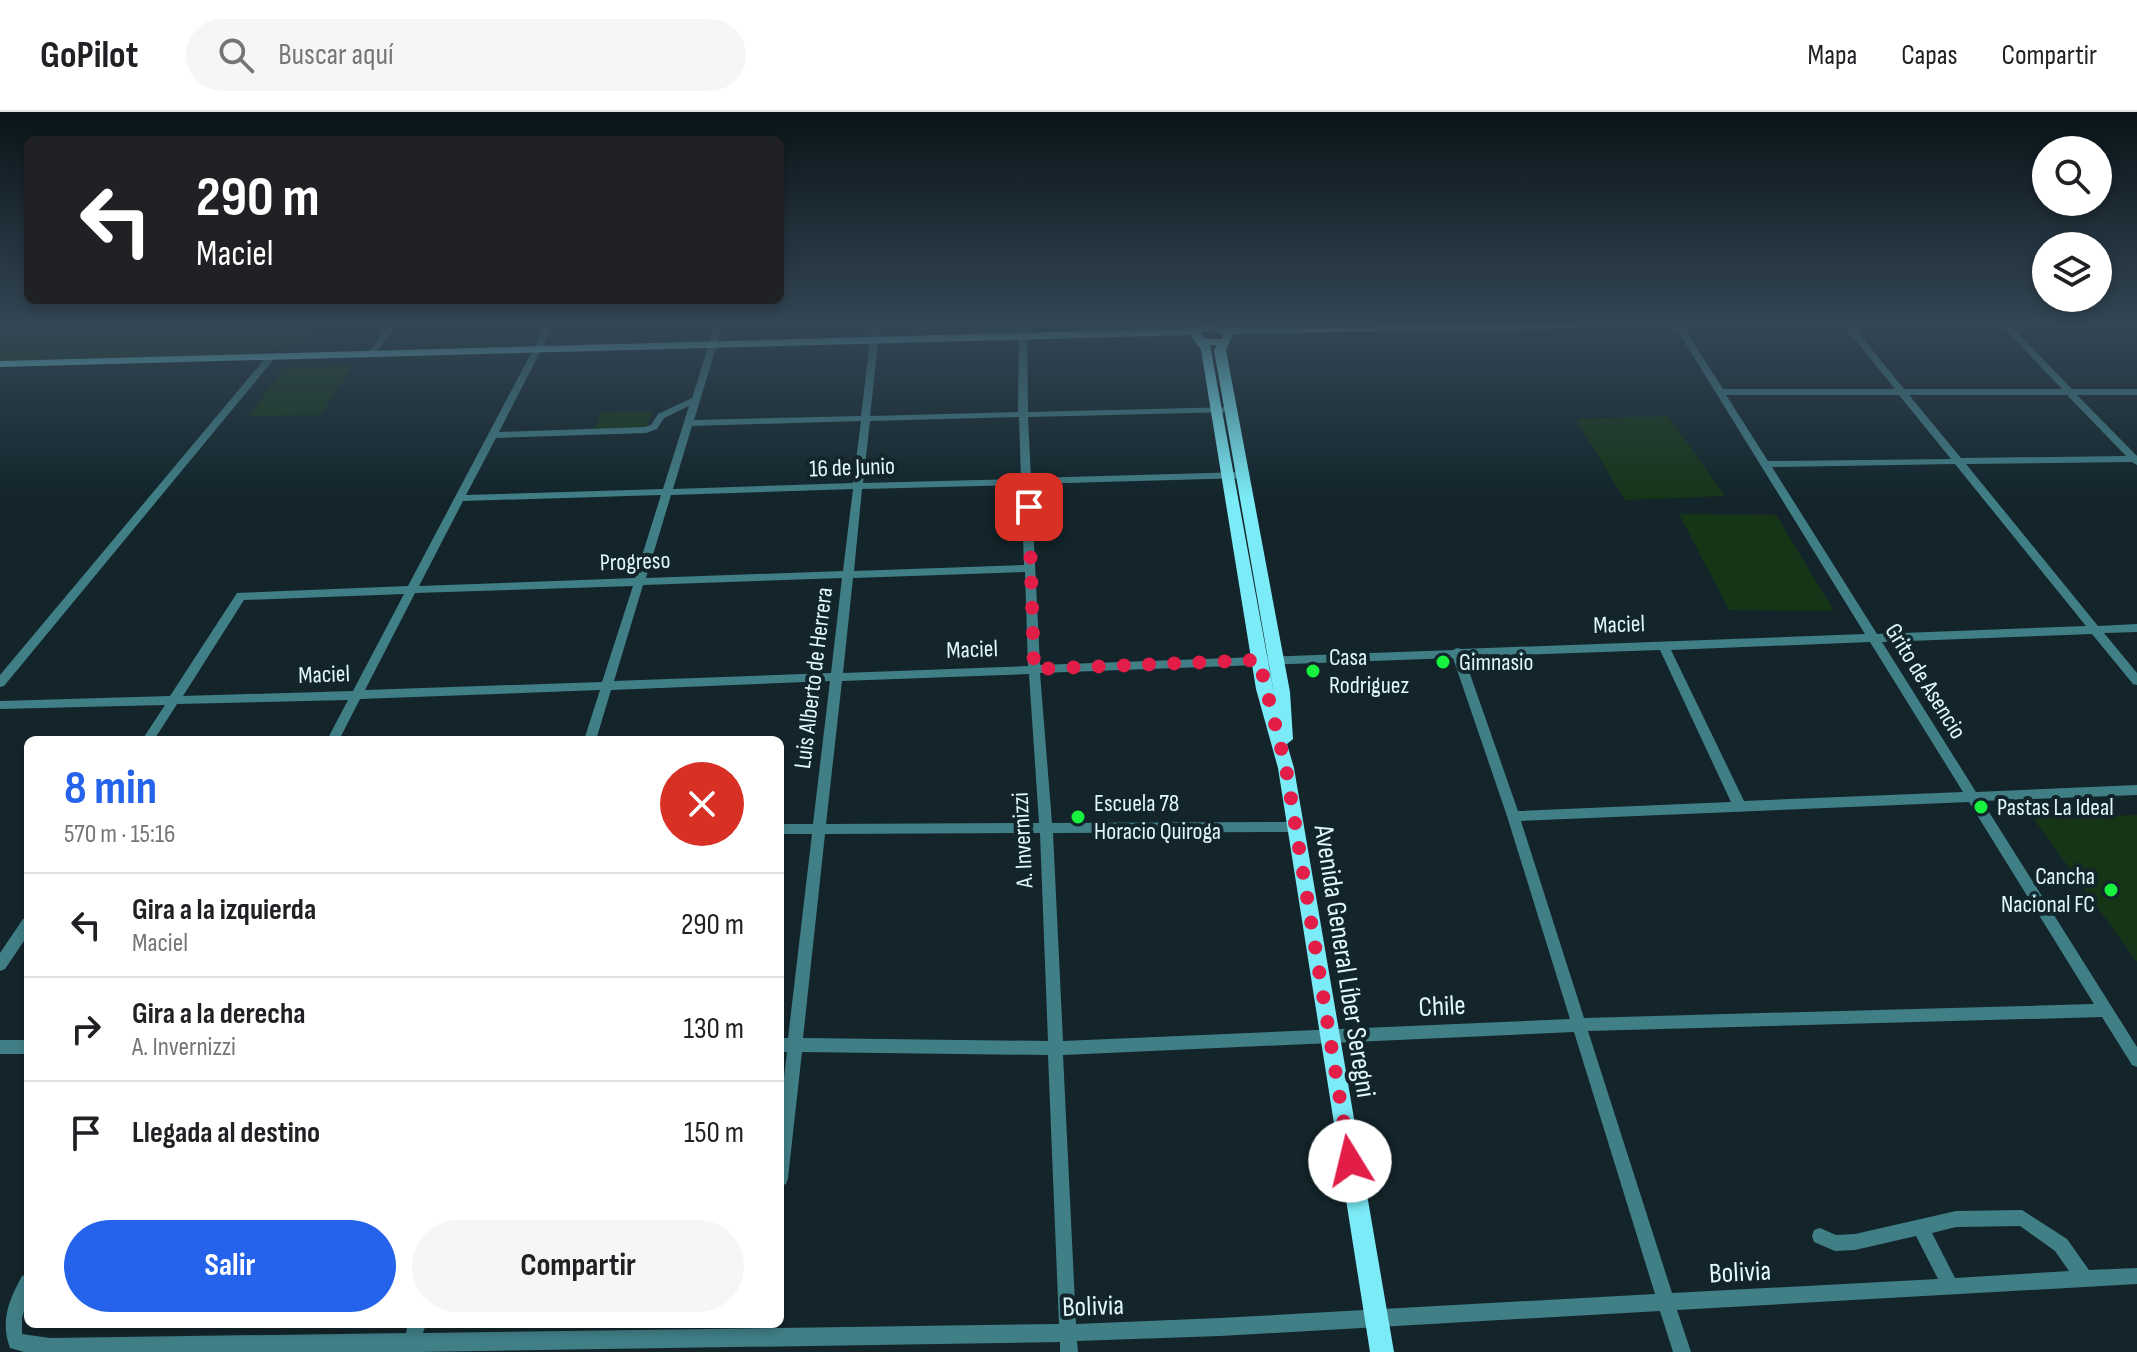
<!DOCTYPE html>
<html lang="es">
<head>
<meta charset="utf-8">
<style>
  :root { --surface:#fff; --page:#f6f6f6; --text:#202124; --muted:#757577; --line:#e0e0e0; --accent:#2563eb }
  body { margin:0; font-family:"Sofia Sans Condensed",sans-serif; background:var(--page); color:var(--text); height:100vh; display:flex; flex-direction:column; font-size:30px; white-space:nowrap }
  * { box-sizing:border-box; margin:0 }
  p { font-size:26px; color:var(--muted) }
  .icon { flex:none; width:44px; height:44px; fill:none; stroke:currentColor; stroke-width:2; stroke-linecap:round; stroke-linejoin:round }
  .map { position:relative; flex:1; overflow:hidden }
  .sheet { position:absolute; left:24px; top:624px; width:760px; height:592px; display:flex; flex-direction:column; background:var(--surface); border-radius:12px; box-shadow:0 4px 12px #0003 }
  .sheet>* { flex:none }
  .guide { position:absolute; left:24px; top:24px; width:760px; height:168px; border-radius:12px; box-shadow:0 4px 12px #0003; background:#202124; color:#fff; overflow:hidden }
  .controls { position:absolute; left:2032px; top:24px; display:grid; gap:16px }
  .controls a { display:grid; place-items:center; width:80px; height:80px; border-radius:50%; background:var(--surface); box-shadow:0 4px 12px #0003; font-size:40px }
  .pin { position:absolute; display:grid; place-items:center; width:68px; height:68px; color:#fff; margin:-34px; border-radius:16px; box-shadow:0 4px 12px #0006 }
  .me { position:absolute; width:88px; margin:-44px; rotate:351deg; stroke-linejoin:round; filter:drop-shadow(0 0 6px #0008) }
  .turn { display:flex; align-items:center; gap:28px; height:168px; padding:0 40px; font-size:36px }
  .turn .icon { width:104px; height:104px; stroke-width:2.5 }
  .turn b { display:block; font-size:56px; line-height:68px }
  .round { display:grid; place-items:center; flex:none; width:84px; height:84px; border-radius:42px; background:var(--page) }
  .overview { display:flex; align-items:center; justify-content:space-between; height:136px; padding:0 40px }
  h1 { font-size:48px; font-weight:700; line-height:60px; color:var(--accent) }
  .primary-button { display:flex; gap:16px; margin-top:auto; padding:16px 40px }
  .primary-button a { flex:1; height:92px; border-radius:48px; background:var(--accent); color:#fff; font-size:32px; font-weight:700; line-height:92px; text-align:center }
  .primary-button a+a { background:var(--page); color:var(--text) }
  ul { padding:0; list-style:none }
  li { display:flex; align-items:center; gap:24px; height:104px; padding:0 40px; border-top:2px solid var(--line) }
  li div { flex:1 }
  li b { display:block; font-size:30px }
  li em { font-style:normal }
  header { display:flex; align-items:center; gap:48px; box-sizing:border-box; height:112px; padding:0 40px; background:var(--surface); border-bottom:2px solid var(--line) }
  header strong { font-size:38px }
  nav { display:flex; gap:44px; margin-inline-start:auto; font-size:28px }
  .search { width:560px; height:72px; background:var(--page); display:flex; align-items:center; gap:20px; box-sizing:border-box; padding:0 28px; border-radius:44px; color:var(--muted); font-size:30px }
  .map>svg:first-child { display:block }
</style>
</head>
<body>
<header>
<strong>GoPilot</strong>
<div class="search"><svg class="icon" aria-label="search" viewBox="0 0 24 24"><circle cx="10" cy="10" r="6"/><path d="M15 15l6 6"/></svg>Buscar aquí</div>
<nav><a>Mapa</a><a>Capas</a><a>Compartir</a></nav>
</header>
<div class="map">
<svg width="2137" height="1240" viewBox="0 0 2137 1240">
  <rect width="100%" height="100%" fill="#13252b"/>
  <!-- green -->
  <path fill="#163517" d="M0,213H322L301,230L252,242L0,249Z
    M353,254L320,303L248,304L285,255Z
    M652,299L647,316L594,318L600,301Z
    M1668,304L1725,384L1625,388L1576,307Z
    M1679,402L1776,403L1834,499L1729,498Z
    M2137,703V850L2033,706Z"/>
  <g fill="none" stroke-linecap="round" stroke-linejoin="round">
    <!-- street -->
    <path fill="#417f87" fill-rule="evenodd" d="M388,213H396L374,244H368L367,242Z
      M546,213H554L499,320L645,315L651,313L658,302L692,286L715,213H723L694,308L861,304L872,213H880L870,304L1018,300L1019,213H1027L1028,300L1235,295V299L1232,300L1028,305L1031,366L1244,360L1249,363L1244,366L1031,372L1040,553L1453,538L1457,536L1461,537L1865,522L1674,213H1682L1723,277H1895L1843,213H1852L1904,277H2062L2001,213H2010L2072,277H2137V283H2077L2137,344V353L2132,350L1966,352L2098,514L2137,512V520L2104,521L2137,561V573L2133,572L2092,522L1882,530L1976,680L2137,673V683L1982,689L2137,935V955L2132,953L2102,905L1588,919L1672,1181L1938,1167L1916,1124L1855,1138L1835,1139L1814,1130L1812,1124L1814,1118L1820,1116L1836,1123L1855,1122L1956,1099L2022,1098L2067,1127L2089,1158L2137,1156V1172L1677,1198L1691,1240H1673L1660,1199L1220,1224L1077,1229L1078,1240H1060V1230L417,1240H24L10,1236C0,1209 9,1188 22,1164L28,1162V1187L22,1206V1222L50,1226L406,1221L408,1212H426L423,1221L1059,1212L1048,943L802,940L788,1066L786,1072L780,1074V998L787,940H780V926H788L812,722H780V712H813L830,569L611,578L596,628H584L600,578L360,587L339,628H327L348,588L177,592L154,628H142L165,593L0,597V589L170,584L237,481L408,474ZM1726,283H1899L1951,347L1768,349ZM1909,283H2067L2126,344L1961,346ZM689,294L663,377L466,383L496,326L646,321L657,317L664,306ZM1019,305L1021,367L863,371L870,309ZM861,309L853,371L673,377L692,314ZM1955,352L2086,514L1877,522L1772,355ZM1021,373L1024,453L854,459L862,377ZM853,377L843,459L646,466L671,383ZM661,383L635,466L419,474L463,389ZM1025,460L1028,554L843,561L853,466ZM842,466L831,561L614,569L643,473ZM633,474L602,570L365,578L415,481ZM404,482L353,579L183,584L244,488ZM1870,530L1963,680L1744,689L1671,538ZM1660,538L1731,690L1518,699L1464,545ZM1453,546L1507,704L1570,907L1063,929L1053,721L1295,720L1300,719L1301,715L1300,711L1295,710L1052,711L1040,561ZM1029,562L1039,711L826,712L842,569ZM1969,690L2094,892L1584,906L1521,709ZM1040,721L1048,929L803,926L825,722ZM1574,920L1655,1182L1220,1206L1076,1212L1063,943ZM2020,1114L2055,1139L2069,1159L1955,1166L1932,1121L1956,1115Z
      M271,242L274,243V247L4,574L0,575V563L268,243Z
      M28,805V823L5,857L0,859V841L23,807Z
      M0,928H28V942H0Z"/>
    <!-- secondary -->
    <path fill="#7bebf7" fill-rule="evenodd" d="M1199,213L1227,216L1579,213L1574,216L1233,222L1226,238L1290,580L1293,627L1287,632L1294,656L1394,1240H1370L1278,656L1256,577L1201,238L1190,223L0,255V249L1194,216ZM1208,218H1215L1223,224L1222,227H1206L1201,221ZM1210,233H1217L1214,238L1275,587Z"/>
  </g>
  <!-- sky -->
  <linearGradient id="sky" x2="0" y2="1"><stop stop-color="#0a1418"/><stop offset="0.55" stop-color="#334655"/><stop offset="1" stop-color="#334655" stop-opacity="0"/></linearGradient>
  <rect width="2137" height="387" fill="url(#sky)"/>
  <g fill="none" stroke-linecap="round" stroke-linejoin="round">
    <!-- route -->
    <path stroke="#e11d48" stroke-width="14" stroke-dasharray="0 25.2" d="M1029,395L1034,557L1259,548L1286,656L1350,1049"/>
  </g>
  <!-- markers -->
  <g fill="#16f23d" stroke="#13252b" stroke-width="3">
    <circle cx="1443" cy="550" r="8"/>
    <circle cx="1313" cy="559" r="8"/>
    <circle cx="1981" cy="695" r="8"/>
    <circle cx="1078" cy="705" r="8"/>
    <circle cx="2111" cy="778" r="8"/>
  </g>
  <g text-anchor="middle" stroke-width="8" stroke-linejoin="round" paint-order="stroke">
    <!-- street labels -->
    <g font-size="24" fill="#dff7fd" stroke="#13252b">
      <text transform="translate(852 355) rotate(-2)" y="8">16 de Junio</text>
      <text transform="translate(635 449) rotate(-2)" y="8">Progreso</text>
      <text transform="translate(1619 512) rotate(-2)" y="8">Maciel</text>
      <text transform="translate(972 537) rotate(-2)" y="8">Maciel</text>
      <text transform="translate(324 562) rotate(-2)" y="8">Maciel</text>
      <text transform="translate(813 566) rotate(-83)" y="8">Luis Alberto de Herrera</text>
      <text transform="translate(1926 569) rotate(58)" y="8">Grito de Asencio</text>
      <text transform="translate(1022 728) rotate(-93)" y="8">A. Invernizzi</text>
    </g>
    <!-- poi labels -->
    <g font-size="24" fill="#dff7fd" stroke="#13252b" text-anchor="start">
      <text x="1329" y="553">Casa<tspan x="1329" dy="28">Rodriguez</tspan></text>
      <text x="1459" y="558">Gimnasio</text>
      <text x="1094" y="699">Escuela 78<tspan x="1094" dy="28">Horacio Quiroga</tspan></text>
      <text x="1997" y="703">Pastas La Ideal</text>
      <text x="2095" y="772" text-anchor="end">Cancha<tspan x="2095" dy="28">Nacional FC</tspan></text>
    </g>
    <!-- near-street labels -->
    <g font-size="28" fill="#dff7fd" stroke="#13252b">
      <text transform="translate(1346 849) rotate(81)" y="10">Avenida General Líber Seregni</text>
      <text transform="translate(1442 893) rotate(-3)" y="10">Chile</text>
      <text transform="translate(1740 1159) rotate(-3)" y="10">Bolivia</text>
      <text transform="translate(1093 1193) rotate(-2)" y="10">Bolivia</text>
    </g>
  </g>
</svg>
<div class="controls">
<a><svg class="icon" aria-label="search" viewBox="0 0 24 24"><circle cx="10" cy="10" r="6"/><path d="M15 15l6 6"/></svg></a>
<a><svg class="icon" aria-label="layers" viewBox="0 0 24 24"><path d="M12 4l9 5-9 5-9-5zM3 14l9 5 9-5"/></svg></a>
</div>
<div class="pin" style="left:1029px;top:395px;background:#d93025"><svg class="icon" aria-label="arrive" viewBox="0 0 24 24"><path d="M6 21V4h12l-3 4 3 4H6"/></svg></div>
<svg class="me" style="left:1350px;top:1049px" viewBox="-20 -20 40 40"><circle r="19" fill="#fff"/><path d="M0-13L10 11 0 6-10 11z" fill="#e11d48"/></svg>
<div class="guide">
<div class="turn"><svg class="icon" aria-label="left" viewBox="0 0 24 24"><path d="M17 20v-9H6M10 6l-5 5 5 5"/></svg><div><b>290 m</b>Maciel</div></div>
</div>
<section class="sheet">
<div class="overview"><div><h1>8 min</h1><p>570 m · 15:16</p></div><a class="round" style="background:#d93025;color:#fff"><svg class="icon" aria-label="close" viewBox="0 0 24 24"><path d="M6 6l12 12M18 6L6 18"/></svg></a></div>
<ul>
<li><svg class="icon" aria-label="left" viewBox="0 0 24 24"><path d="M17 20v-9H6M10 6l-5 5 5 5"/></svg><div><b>Gira a la izquierda</b><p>Maciel</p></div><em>290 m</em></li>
<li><svg class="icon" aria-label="right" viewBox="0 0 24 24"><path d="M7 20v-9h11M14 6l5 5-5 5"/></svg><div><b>Gira a la derecha</b><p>A. Invernizzi</p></div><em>130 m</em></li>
<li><svg class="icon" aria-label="arrive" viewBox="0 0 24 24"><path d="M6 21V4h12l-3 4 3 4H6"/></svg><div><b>Llegada al destino</b></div><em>150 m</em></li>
</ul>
<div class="primary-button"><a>Salir</a><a>Compartir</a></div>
</section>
</div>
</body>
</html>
